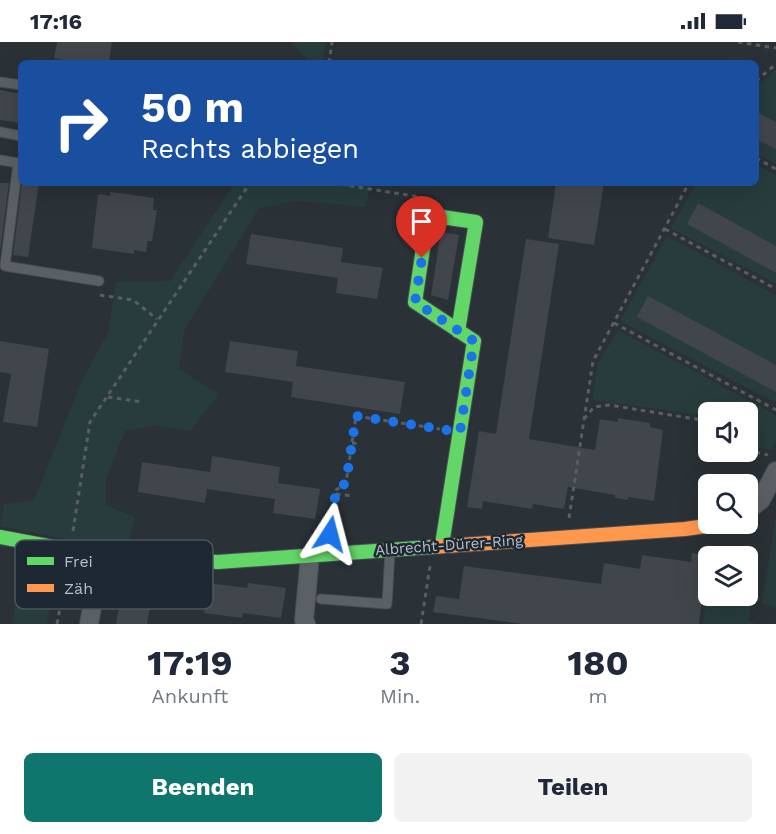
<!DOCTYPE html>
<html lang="de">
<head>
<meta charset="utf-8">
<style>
  :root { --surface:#fff; --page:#f2f2f3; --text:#1f2937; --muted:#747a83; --accent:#0f766e }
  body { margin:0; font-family:"Work Sans",sans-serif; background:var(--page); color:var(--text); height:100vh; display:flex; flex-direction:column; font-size:22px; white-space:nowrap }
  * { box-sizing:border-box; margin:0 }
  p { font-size:20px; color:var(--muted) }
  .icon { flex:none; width:33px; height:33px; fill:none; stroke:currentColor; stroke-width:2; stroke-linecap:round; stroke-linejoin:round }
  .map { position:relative; height:582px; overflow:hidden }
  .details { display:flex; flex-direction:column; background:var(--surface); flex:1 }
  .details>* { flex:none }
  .guide { position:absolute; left:18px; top:18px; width:741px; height:126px; border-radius:9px; box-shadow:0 6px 24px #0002; background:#1a4fa0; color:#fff; overflow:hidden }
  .controls { position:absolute; left:698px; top:360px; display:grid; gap:12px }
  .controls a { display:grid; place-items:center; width:60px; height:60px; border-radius:9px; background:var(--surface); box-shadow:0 6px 24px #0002; font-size:30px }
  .pin { position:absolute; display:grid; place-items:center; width:51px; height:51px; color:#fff; margin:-62px -26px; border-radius:50% 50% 50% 0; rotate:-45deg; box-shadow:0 0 6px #0007 }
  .pin .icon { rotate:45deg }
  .me { position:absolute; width:66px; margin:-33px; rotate:9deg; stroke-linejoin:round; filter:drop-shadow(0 0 4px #0008) }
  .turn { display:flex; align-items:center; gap:21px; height:126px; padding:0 24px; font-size:27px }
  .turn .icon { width:78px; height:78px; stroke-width:2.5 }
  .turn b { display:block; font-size:42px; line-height:51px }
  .eta { display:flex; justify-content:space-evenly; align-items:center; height:102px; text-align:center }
  .eta b { font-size:36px; font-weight:700; line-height:42px }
  .primary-button { display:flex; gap:12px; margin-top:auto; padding:12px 24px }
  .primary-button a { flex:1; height:69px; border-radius:9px; background:var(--accent); color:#fff; font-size:24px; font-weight:700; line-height:69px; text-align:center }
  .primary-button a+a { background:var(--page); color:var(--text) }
  .status { display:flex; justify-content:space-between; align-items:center; height:42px; padding:0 30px; background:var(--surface); direction:ltr }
  .status svg { height:16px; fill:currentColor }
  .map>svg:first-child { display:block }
</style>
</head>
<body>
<div class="status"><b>17:16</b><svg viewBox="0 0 49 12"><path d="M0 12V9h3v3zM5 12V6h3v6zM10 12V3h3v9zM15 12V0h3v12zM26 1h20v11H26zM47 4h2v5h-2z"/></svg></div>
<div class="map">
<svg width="776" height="582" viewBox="0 0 776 582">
  <rect width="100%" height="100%" fill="#2a3137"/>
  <!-- green -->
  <path fill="#283c3d" d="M290,0H326L323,17L327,21H311Z
    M776,27V122L756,111V46Z
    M756,122L776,133V242L671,186L696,141H756Z
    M235,141L371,142L365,165L297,159L259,166L185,287L179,327L219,352L190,389L156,384L125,389L106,437V463L135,475L128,502L81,500L0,484L4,462L34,458L80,343L108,290L116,240L170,239Z
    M667,194L776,253V361L620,279Z
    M618,288L776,373V399L771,408L747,403V370H708V374L592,358L598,322Z
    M776,474V566L762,561Z
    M712,504L757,513L749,580L759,582H703L708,540V554H747V514H711Z
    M23,515L58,521L47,582H12Z"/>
  <!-- building -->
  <path fill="#41464c" d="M57,0H112L109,20L97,18V21H75L54,16Z
    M0,48L21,52V81L0,78Z
    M756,70L776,80V107L756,97Z
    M0,141H9L0,210Z
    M22,141H39L28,215L13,213Z
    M556,141H604L594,203L548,196Z
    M111,150L154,156L153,168H157L152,199H148L146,210L134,208V212L92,206L98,152L110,154Z
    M698,161L776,204V231L687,182Z
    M441,190L459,193L448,258L431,253Z
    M251,192L343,206L341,220L383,226L377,257L336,251L338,236L246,222Z
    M526,197L559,202L529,397L595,408L600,377L617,380L618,376L650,381V385L663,388L654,459L628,455V458L615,456V453L568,445L564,467L533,462L532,467L483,459L482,467L467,465L479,389L496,392Z
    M648,254L776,323V350L637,275Z
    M0,299L49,307L37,385L3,380L11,332L0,330Z
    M230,299L298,309L296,324L405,340L400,372L291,355L293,340L225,330Z
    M212,414L280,425L278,441L320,447L315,477L273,471L275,457L207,447L205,461L138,450L142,420L210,430Z
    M692,511L708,513L699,582H523L433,570L436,554L459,557L464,524L601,542L604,521L640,527L642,513L691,520Z
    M115,538L156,544V541L208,545V541L247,546L248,541L286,546L281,576L243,571L242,576L204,571L206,559L178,554L177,560L151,558L147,582H116L119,565L112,564Z"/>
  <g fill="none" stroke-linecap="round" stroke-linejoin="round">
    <!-- lane casing -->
    <g stroke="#484d52" stroke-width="11">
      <path id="lane" d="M0,40L21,43
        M0,90L21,94
        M0,118L18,121L5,224L99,239
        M321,557L387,562L390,509"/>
    </g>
    <!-- street casing -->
    <g stroke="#484d52" stroke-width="20">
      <path id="street" d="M747,469L761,458L776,429
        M89,582L101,514
        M306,582L304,578L310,514"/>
    </g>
    <!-- fast casing -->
    <g stroke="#484d52" stroke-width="16">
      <path id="fast" d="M0,495L101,514L218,520L432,505
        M442,503L474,299L415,260L428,173L476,180L458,289"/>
    </g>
    <!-- slow casing -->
    <g stroke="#484d52" stroke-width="16">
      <path id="slow" d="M432,505L685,487L720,482"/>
    </g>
    <!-- path -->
    <path stroke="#595e62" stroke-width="3" stroke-dasharray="4.5 4.5" stroke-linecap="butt" d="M738,0L776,6
      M329,21L332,0
      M756,39L776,22
      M756,116L776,127
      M332,141L420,155
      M665,187L776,247
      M100,253L133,258L157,277
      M614,281L776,368
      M108,355L142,360
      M584,377L594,365L609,363L708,379
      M352,401L361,402
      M747,408L768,413
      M336,452L353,454
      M569,476L593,319L689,141
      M73,489L90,380L250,141
      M330,493L336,448L346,441L356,374L440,387
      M57,582L67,528
      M421,582L430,524"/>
    <!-- lane -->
    <use href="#lane" stroke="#5b6065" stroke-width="9"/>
    <!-- street -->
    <use href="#street" stroke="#5b6065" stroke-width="18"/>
    <!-- fast -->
    <use href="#fast" stroke="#63d668" stroke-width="14"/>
    <!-- slow -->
    <use href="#slow" stroke="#ff974d" stroke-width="14"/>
  </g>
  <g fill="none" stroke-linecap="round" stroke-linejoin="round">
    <!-- route -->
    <path stroke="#1a73e8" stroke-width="10" stroke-dasharray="0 18" d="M330,492L336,448L346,441L356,374L460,390L474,299L415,260L422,216"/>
  </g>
  <g text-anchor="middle" stroke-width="5" stroke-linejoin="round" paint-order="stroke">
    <!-- street labels -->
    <g font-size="15" fill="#b5bec8" stroke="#1e2832">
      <text transform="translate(449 503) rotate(-4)" y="5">Albrecht-Dürer-Ring</text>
    </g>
  </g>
  <!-- legend -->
  <rect x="15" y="498" width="198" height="69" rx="9" fill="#1e2832" stroke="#4b555f" stroke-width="1.5"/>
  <rect x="27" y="515" width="27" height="8" fill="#63d668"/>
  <rect x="27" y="542" width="27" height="8" fill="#ff974d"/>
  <g font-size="16" fill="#b5bec8">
    <text x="64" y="525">Frei</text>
    <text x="64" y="552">Zäh</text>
  </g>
</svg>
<div class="controls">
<a><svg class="icon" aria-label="sound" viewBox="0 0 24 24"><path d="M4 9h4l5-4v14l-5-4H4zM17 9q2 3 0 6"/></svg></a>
<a><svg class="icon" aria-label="search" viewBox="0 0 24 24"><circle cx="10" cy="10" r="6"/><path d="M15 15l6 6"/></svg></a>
<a><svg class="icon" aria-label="layers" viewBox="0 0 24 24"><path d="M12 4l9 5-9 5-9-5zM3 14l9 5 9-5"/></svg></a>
</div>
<div class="pin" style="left:422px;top:216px;background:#d93025"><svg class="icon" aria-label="arrive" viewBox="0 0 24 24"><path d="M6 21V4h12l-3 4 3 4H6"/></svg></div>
<svg class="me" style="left:330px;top:492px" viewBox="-20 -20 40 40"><path d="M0-17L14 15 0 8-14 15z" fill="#1a73e8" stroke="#fff" stroke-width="4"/></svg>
<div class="guide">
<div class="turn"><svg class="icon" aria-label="right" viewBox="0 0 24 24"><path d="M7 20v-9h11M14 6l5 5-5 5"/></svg><div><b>50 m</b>Rechts abbiegen</div></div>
</div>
</div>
<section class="details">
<div class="eta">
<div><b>17:19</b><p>Ankunft</p></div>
<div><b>3</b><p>Min.</p></div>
<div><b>180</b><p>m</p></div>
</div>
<div class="primary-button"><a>Beenden</a><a>Teilen</a></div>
</section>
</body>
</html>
